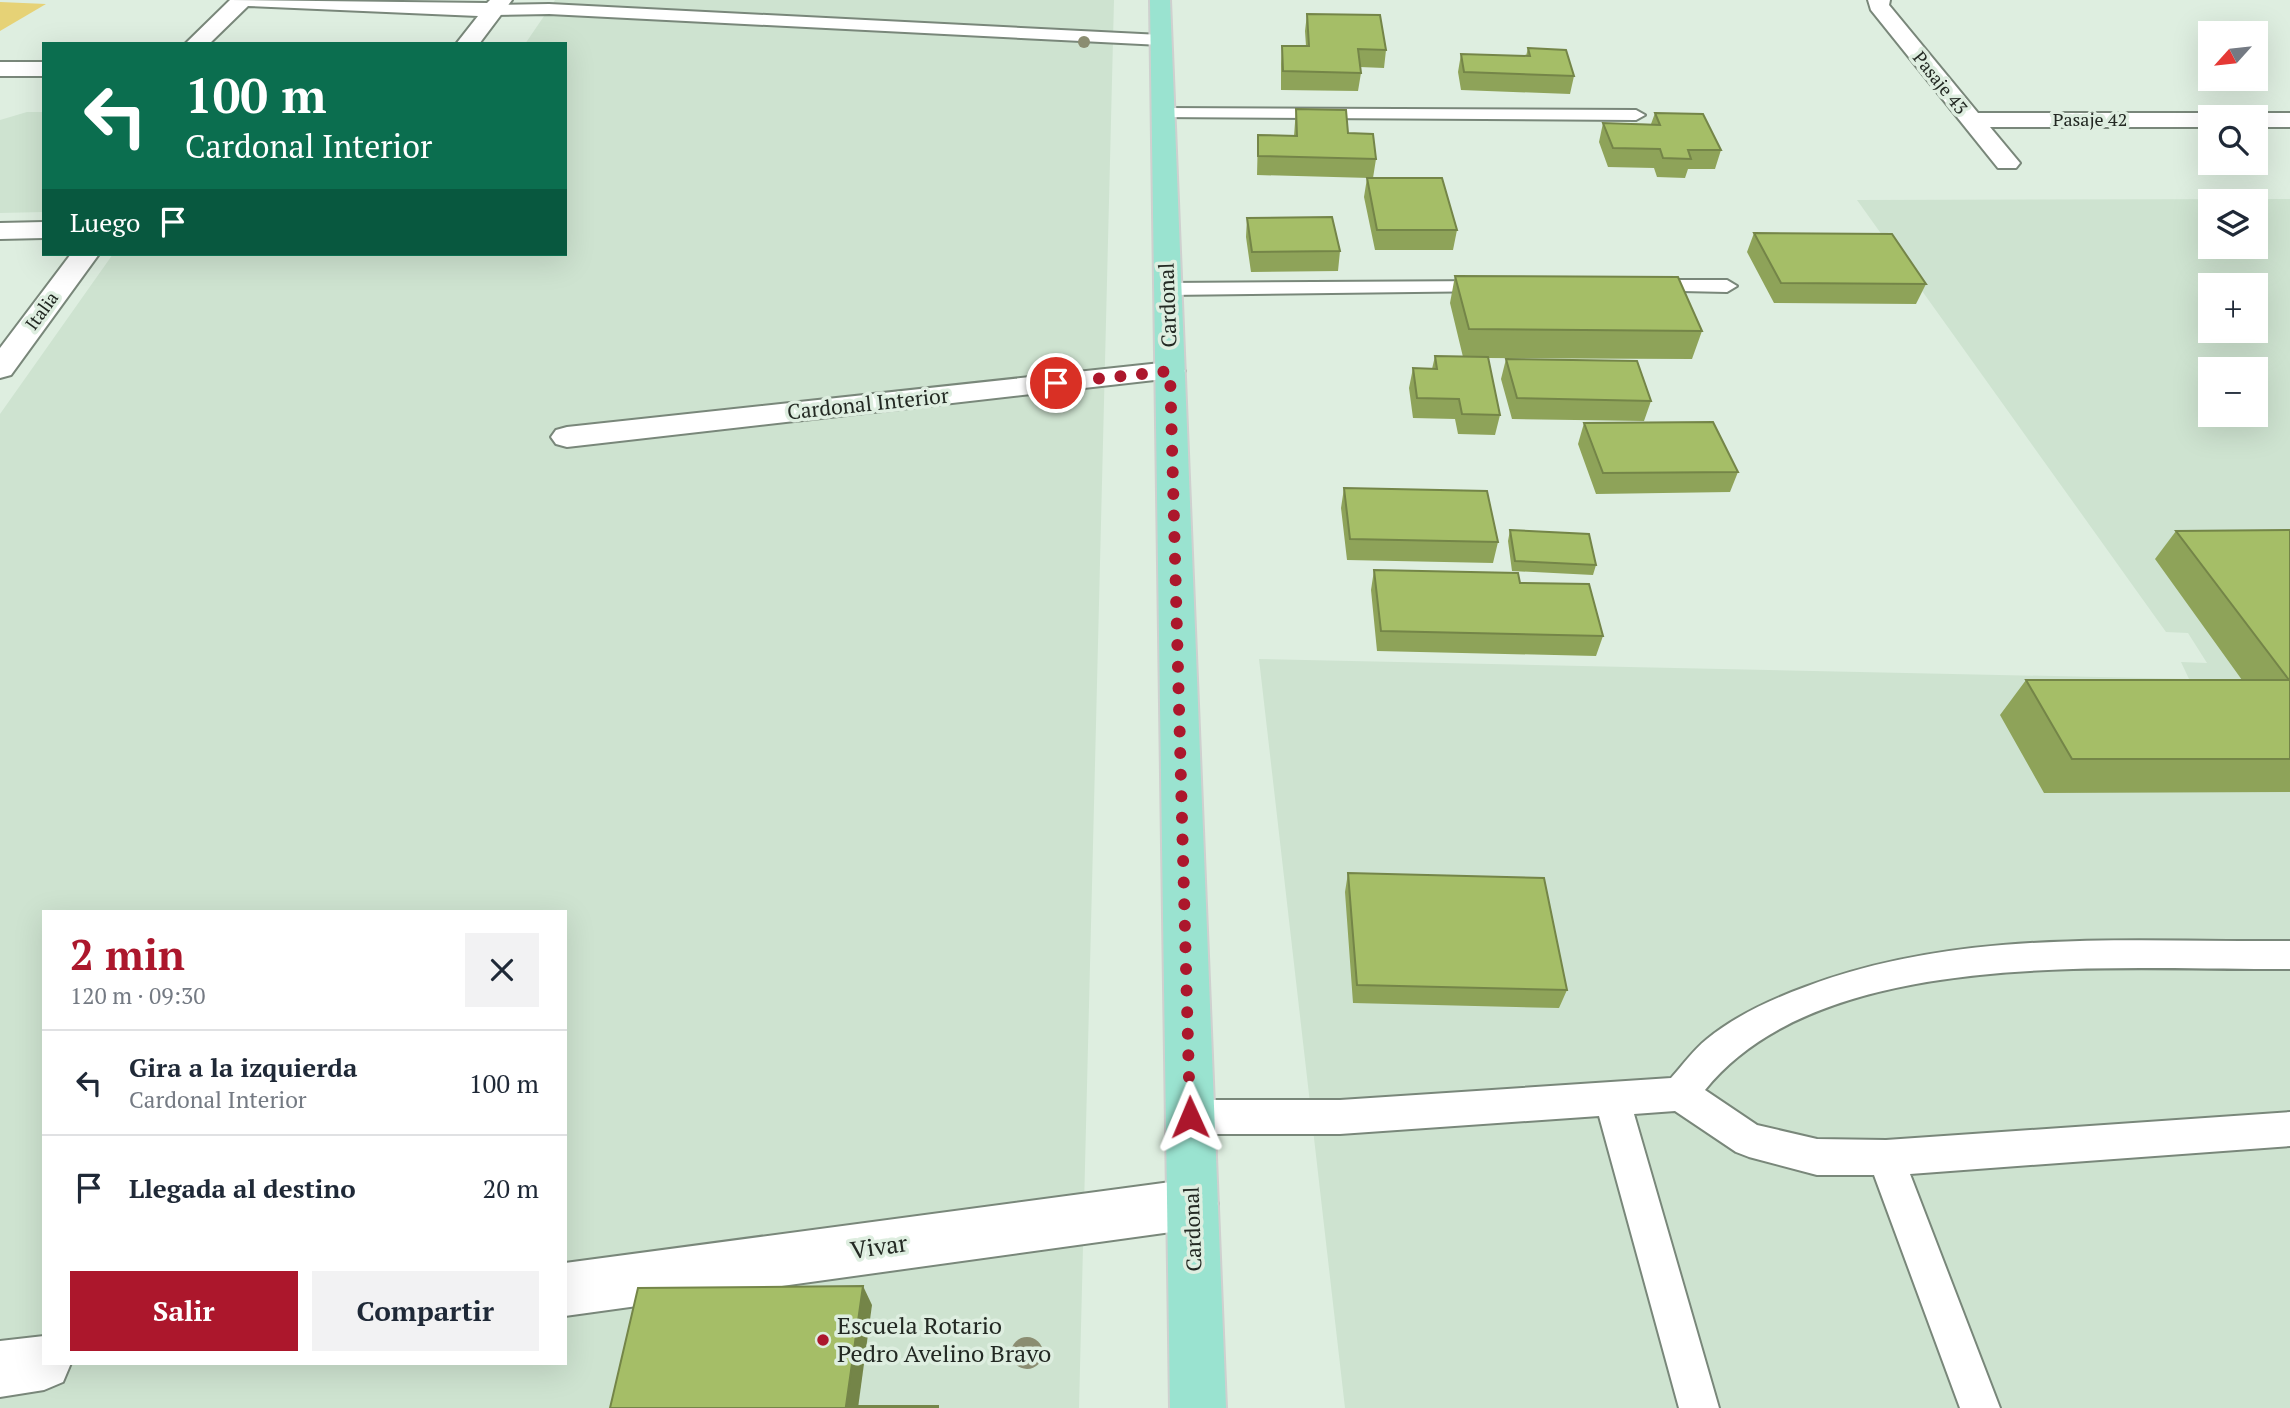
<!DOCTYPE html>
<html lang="es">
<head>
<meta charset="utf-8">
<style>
  :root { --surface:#fff; --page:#f2f2f3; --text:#1f2937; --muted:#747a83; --line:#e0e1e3; --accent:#ac172c }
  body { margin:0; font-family:"PT Serif",serif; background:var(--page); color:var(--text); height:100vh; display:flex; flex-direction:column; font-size:26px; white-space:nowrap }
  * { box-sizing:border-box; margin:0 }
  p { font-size:23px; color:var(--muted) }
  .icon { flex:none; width:38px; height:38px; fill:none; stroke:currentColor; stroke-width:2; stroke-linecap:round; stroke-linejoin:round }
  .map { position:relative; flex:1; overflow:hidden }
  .side { position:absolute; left:42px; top:910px; width:525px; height:455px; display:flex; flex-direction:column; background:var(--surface); border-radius:0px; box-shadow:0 7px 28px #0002 }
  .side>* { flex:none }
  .top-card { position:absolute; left:42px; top:42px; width:525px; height:214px; border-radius:0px; box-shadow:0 7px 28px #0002; background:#0b6e4f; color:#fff; overflow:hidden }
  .needle { width:46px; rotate:243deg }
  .buttons { position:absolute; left:2198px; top:21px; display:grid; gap:14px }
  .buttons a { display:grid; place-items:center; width:70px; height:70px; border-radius:0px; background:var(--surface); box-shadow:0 7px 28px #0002; font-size:35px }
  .pin { position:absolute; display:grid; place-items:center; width:60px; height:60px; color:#fff; margin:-30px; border:4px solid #fff; border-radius:50%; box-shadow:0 2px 7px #0007 }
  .me { position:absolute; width:77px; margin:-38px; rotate:359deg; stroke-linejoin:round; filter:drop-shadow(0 0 5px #0008) }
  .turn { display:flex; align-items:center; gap:24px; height:147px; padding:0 28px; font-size:32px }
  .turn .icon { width:91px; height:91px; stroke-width:2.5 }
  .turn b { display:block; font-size:49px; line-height:60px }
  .then { display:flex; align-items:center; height:66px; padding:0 28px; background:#0003; gap:14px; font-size:26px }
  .round { display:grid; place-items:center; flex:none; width:74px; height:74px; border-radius:0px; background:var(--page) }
  .headline { display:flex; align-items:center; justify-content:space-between; height:119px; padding:0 28px }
  h1 { font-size:42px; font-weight:700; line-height:52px; color:var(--accent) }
  .action { display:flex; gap:14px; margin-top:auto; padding:14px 28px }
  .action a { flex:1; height:80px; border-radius:0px; background:var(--accent); color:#fff; font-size:28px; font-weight:700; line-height:80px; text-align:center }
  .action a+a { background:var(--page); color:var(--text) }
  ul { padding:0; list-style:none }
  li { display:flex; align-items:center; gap:21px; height:105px; padding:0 28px; border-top:2px solid var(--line) }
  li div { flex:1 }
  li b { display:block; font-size:26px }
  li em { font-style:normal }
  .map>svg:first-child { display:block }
</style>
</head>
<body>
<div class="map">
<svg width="2290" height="1408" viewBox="0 0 2290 1408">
  <rect width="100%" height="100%" fill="#deeee0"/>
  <!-- built -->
  <path fill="#cee3d0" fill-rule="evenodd" d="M555,0H1114L1079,1408H0V414L113,254H565V44H525ZM44,912H565V1363H44Z
    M27,112H44V212L0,213V120Z
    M2290,199V1408H1345L1259,659L2189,679L2181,662L2207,663L2188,633L2166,632L1857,200ZM2210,201H2256V247H2210ZM2210,285H2256V331H2210ZM2210,369H2256V415H2210Z"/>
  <!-- green -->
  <path fill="#e6d276" d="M0,2L46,4L0,31Z"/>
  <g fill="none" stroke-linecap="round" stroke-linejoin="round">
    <!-- service casing -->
    <g stroke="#79877a" stroke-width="4">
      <path id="service" d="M549,4L1161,35L1169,40L1161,45L549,14L493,15L485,10L493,5Z
        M1163,108L1636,110L1645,115L1636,120L1157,117L1154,113L1157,109Z
        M1643,280H1727L1737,286L1727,292L1636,290L1633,286L1636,282Z
        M1490,281L1500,287L1497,291L1168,295L1158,289L1168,283Z
        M2290,941V969C2119,971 1823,943 1705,1090L1757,1125L1817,1139L1886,1140L2290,1112V1146L1910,1174L2000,1408H1960L1874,1175H1817L1749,1157L1736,1152L1675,1111L1634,1114L1719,1408H1679L1599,1116L1340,1134H1190L1177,1129L1172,1117L1177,1105L1190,1100H1340L1671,1078C1683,1065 1693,1050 1707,1039C1735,1016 1772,999 1805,987C1960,928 2128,942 2290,941Z"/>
    </g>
    <!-- minor casing -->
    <g stroke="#79877a" stroke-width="4">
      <path id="minor" d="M230,0L487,3L490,0H512L479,44H456L478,16L248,6L209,44H185Z
        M1868,0H1890L1889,5L1978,113H2210L2220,117H2210V127H1990L2020,163L2016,168H1998L1871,10Z
        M0,62H44V76H0Z
        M2256,113H2290V127H2256V117H2246Z
        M44,222V238L0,239V223Z
        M71,254H99L11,375L0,378V348Z
        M1170,362L1181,365L1185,371L1181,377L567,447L556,444L551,437L556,430L567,427Z
        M1193,1179L1211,1186L1218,1204L1211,1222L1193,1229L565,1316V1263Z
        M44,1336V1363H71L63,1382L44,1390L0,1397V1341Z"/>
    </g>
    <!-- primary casing -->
    <g stroke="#cfd0cf" stroke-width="4">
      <path id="primary" d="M1150,0H1170L1226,1408H1170Z"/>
    </g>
    <!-- service -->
    <use href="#service" fill="#fff" fill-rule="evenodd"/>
    <!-- minor -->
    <use href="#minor" fill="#fff" fill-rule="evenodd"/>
    <!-- primary -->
    <use href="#primary" fill="#9ae3d0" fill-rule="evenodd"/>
  </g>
  <!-- trees -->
  <g fill="#8b8d71">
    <circle cx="1084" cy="42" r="6"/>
    <circle cx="1027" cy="1353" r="16"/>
  </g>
  <!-- wall -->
  <path fill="#8ea359" d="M1307,14L1386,50L1384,68L1360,67L1361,73L1358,91L1281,90V64L1282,46H1306L1305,31Z
    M1528,48L1574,76L1570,94L1461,90L1458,72L1461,54L1526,56Z
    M1296,109L1348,133L1376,159L1373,178L1457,230L1453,250H1375L1364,197L1367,178H1370L1257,175L1258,135L1294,136Z
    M1655,113L1721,150L1715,169H1688L1685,178L1657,177L1654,168L1608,167L1599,142L1603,123L1651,124Z
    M1247,218L1340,251L1338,271L1251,272L1246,237Z
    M1754,233L1926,284L1916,304L1774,303L1747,252Z
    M1455,276L1702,331L1692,359L1488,358L1500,415L1495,435L1458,434L1455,419L1413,418L1409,388L1413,368L1432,369L1435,356L1463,357L1450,303Z
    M1506,359L1651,401L1644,421L1512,419L1501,379Z
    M1584,423L1738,472L1730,492L1596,494L1578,444Z
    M1344,488L1498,542L1493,563L1347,560L1341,508Z
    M1510,530L1596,565L1593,575L1512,571L1508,541Z
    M2290,530V792L2044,793L2000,715L2026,680H2242L2155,559L2176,531Z
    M1374,570L1520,583L1603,636L1596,656L1377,651L1371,590Z
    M1348,873L1567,990L1559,1008L1353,1003L1345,892Z"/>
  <!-- shaded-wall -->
  <path fill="#748548" d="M863,1286L872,1305L858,1408L846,1406Z"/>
  <!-- building -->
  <path fill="#a5be67" stroke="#748548" stroke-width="2" d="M1307,14L1380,15L1386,50L1358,49L1361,73L1283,71L1282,46H1309Z
    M1528,48L1566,50L1574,76L1464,72L1461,54L1530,56Z
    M1296,109L1346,110L1348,133L1373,134L1376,159L1258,156V135L1297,136Z
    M1655,113L1703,114L1721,150H1688L1691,159L1663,158L1660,149L1613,148L1603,123L1660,125Z
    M1367,178H1442L1457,230H1377Z
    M1332,217L1340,251L1252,252L1247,218Z
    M1754,233L1892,234L1926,284L1781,283Z
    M1455,276L1678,277L1702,331L1469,329Z
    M1435,356L1488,357L1500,415L1462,414L1459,399L1417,398L1413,368L1437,369Z
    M1506,359L1637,361L1651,401L1517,398Z
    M1713,422L1738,472L1603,473L1584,423Z
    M1344,488L1487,491L1498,542L1350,539Z
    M1510,530L1589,534L1596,565L1515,561Z
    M2290,530V680H2289L2176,531Z
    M1374,570L1518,573L1520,583L1589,584L1603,636L1381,631Z
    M2026,680H2290V759H2072Z
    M1348,873L1544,878L1567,990L1357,985Z
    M863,1286L846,1406H938V1408H610L638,1288Z"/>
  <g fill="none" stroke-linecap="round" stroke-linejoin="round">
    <!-- route -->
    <path stroke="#ac172c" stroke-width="12" stroke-dasharray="0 21.6" d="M1056,383L1170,371L1190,1117"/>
  </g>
  <!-- markers -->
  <circle fill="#ac172c" stroke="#deeee0" stroke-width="2.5" cx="823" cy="1340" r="7"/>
  <g text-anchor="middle" stroke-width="7" stroke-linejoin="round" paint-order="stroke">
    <!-- far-street labels -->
    <g font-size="18" fill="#232923" stroke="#deeee0">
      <text transform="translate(1940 83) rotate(51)" y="6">Pasaje 43</text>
      <text x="2090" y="126">Pasaje 42</text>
      <text transform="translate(42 311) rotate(-54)" y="6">Italia</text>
    </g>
    <!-- street labels -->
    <g font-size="21" fill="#232923" stroke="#deeee0">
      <text transform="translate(1168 305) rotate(-92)" y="7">Cardonal</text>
      <text transform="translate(868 404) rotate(-6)" y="7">Cardonal Interior</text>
      <text transform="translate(1193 1229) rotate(-92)" y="7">Cardonal</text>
    </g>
    <!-- near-street labels -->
    <g font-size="24" fill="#232923" stroke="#deeee0">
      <text transform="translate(879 1247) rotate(-8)" y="8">Vivar</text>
    </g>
    <!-- near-poi labels -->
    <g font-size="24" fill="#232923" stroke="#deeee0" text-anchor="start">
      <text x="837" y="1334">Escuela Rotario<tspan x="837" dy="28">Pedro Avelino Bravo</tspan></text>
    </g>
  </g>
</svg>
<div class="buttons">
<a><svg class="needle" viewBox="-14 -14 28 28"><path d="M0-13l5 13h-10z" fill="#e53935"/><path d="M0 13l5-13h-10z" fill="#747a83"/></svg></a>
<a><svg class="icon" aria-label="search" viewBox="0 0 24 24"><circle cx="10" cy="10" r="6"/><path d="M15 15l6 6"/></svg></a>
<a><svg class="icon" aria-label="layers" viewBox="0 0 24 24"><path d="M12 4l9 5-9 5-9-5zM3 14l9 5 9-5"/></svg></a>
<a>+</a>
<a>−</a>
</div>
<div class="pin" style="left:1056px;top:383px;background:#d93025"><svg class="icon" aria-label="arrive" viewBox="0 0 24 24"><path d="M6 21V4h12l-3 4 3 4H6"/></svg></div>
<svg class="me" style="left:1190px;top:1117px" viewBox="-20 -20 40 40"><path d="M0-17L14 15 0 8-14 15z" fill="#ac172c" stroke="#fff" stroke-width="4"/></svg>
<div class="top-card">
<div class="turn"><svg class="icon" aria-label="left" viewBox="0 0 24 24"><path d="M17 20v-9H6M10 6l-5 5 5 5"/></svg><div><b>100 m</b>Cardonal Interior</div></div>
<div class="then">Luego<svg class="icon" aria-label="arrive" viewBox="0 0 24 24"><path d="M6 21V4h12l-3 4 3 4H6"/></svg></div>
</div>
<section class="side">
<div class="headline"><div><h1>2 min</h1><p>120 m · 09:30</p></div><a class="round"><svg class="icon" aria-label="close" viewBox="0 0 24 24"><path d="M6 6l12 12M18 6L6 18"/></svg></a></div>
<ul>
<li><svg class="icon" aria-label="left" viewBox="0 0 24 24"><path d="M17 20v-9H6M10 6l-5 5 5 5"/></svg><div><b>Gira a la izquierda</b><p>Cardonal Interior</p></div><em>100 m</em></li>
<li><svg class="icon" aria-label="arrive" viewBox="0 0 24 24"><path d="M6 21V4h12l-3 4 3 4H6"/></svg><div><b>Llegada al destino</b></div><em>20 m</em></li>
</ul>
<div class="action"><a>Salir</a><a>Compartir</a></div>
</section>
</div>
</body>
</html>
